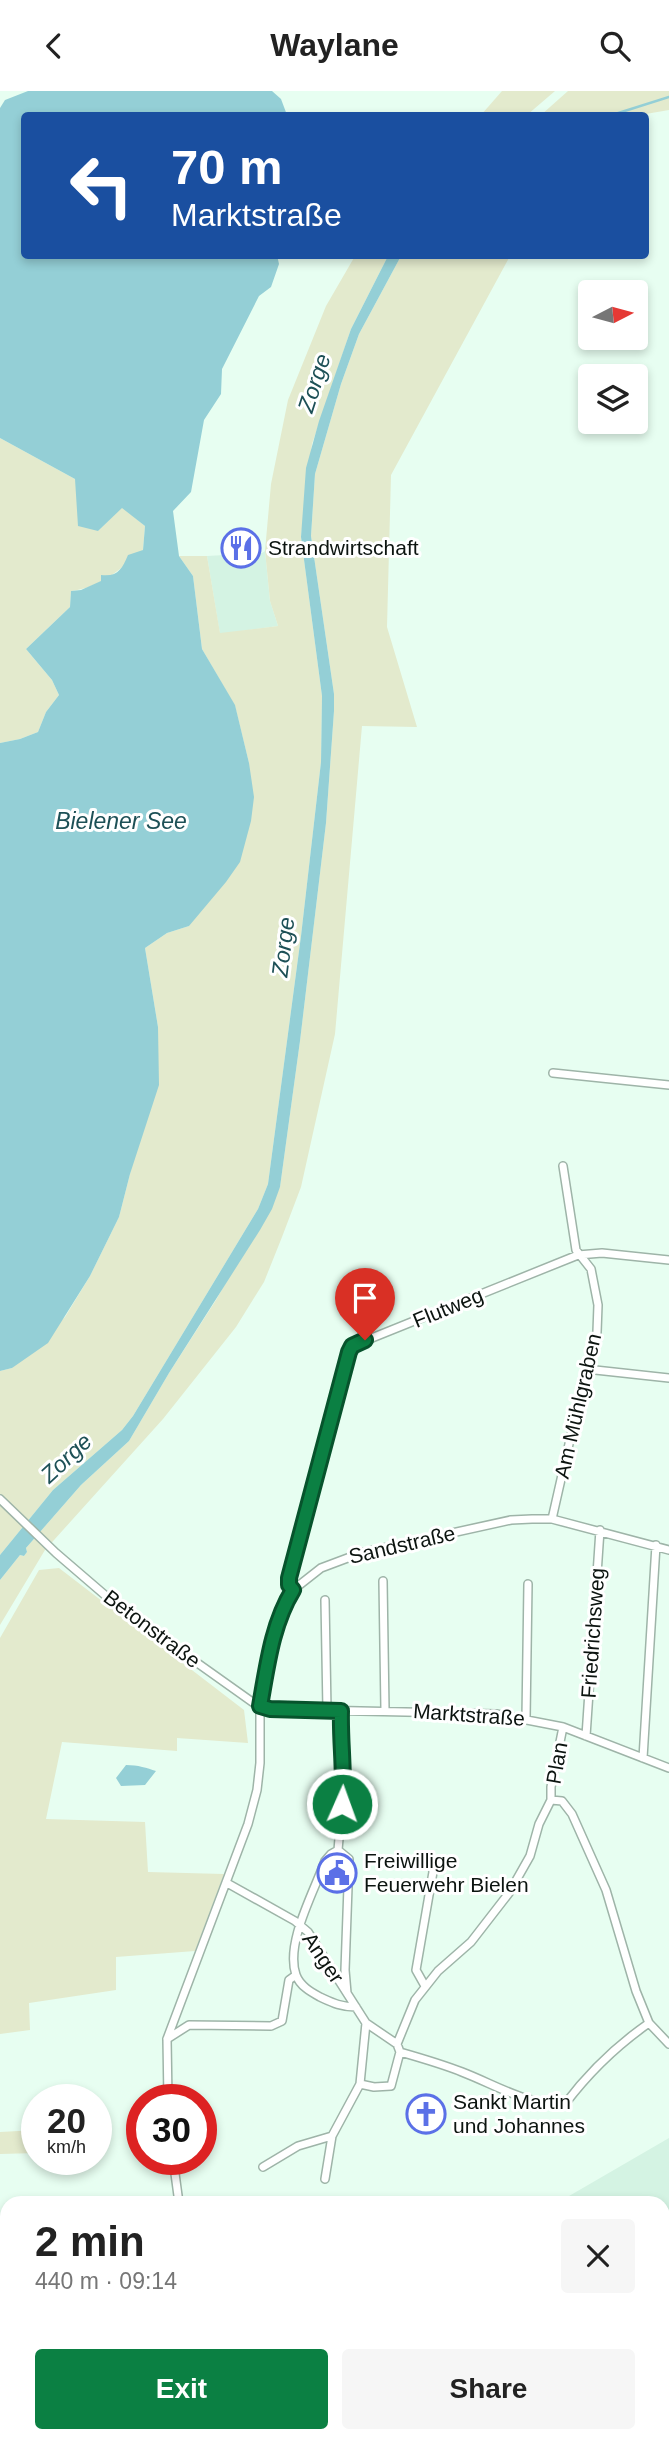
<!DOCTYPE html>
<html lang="en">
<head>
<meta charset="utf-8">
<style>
  :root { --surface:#fff; --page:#f6f6f6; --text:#222; --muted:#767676; --accent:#0b8043 }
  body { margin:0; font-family:Helvetica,sans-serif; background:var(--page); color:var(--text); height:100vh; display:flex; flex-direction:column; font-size:26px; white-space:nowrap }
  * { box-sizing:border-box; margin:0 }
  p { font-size:23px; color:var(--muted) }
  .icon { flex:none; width:38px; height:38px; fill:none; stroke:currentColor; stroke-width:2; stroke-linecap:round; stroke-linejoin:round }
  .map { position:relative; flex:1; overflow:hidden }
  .sheet { position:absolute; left:0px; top:2105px; width:670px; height:247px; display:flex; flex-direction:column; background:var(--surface); border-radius:21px 21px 0 0; box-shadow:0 4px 10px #0003 }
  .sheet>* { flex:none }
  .top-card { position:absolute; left:21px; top:21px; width:628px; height:147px; border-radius:7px; box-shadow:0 4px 10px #0003; background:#1a4fa0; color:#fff; overflow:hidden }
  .needle { width:46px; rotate:84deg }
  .tools { position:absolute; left:578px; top:189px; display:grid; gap:14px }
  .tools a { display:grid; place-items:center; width:70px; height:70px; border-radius:7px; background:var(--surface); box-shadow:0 4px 10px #0003; font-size:35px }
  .speed { position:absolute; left:21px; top:1993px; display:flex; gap:14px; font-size:35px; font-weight:700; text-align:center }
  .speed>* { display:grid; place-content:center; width:91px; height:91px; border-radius:50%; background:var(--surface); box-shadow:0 4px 10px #0003; line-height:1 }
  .speed small { font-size:18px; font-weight:400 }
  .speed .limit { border:10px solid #d22; background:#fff; color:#111 }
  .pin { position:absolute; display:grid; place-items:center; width:60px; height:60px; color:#fff; margin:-72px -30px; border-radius:50% 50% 50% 0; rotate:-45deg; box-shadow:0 0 7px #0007 }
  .pin .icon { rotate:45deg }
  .me { position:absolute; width:77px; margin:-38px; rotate:2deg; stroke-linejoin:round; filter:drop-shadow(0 0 5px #0008) }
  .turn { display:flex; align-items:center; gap:24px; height:147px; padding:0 35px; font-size:32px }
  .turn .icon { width:91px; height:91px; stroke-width:2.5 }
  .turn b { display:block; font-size:49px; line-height:60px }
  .round { display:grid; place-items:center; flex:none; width:74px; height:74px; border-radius:7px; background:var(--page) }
  .overview { display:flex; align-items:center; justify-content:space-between; height:119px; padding:0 35px }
  h1 { font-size:42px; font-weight:700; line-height:52px }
  .button { display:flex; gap:14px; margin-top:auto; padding:14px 35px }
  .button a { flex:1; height:80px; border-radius:7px; background:var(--accent); color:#fff; font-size:28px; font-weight:700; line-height:80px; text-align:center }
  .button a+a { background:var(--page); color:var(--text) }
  header { display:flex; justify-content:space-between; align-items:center; height:91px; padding:0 35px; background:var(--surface); font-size:32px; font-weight:700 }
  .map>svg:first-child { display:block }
</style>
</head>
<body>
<header><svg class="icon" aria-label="back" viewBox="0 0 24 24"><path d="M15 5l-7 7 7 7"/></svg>Waylane<svg class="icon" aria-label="search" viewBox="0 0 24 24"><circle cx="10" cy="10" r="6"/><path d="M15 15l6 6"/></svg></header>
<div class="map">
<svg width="669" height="2351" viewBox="0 0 669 2351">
  <rect width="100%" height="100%" fill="#e7fef1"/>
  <!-- built -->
  <path fill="#d4f3e3" d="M265,460L270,510L278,535L220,543L207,465L262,462Z
    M669,2047V2256L663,2255V2112H557Z"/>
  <!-- green -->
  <path fill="#e3eacd" d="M502,0H555L527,24H481Z
    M568,0H669V19L640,24H541Z
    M355,165H388L351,238L312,353L301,446L322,605L321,671L301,845L268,1093L258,1118L133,1325L122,1339L53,1399L0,1464V1280L12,1277L65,1226L90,1185L119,1126L130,1083L158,936L145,857L167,842L189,835L249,672L235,615L202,558L193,485L179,465H207L220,542L278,535L270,510L265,460L271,393L288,309L326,215Z
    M401,165H510L391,384L387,536L417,636L362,635L335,943L301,1096L282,1146L264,1191L236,1236L163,1328L45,1459L0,1534V1489L20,1464L24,1465L27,1461L26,1457L81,1394L129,1350L169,1282L216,1209L280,1096L300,950L326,732L334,620V603L311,445L315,383L341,293L359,243Z
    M0,347L75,388L98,440L122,416L145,435L143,459C122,477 100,497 71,500L70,516L26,558L52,589L59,604L46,621L38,641L20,648L0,652Z
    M59,1477L244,1619L248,1652L177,1647V1660L62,1651L46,1728L145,1731L148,1781L224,1783L195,1860L116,1866V1899L29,1912L30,1939L0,1943V1547L39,1479Z
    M37,2039V2062L0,2063V2041Z"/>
  <!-- water -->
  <path fill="#94cfd6" d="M28,0H272L281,8L287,24H24V164H277L279,173L271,196L259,205L222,278L221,303L204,329L191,401L173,420L179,465L193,485L202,558L235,614L249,672L254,706L251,730L240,771L226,791L189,835L167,842L145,857L158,936L159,994L130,1083L119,1126L90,1185L48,1252L12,1277L0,1280V652L20,648L38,641L46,621L59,604L52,589L26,558L70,516L71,500L81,499L101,490V484C118,486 122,478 128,464L143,459L145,435L122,417L98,440L78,435L75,388L0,347V17L5,9Z
    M388,165H401L359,243L341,293L315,383L311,445L334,603V620L326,732L300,950L280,1096L272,1118L260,1139L169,1282L129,1350L81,1394L26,1457L27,1461L24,1465L20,1464L0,1489V1464L53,1399L122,1339L133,1325L258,1118L268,1093L301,845L321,671L322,605L301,446L306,377L319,330L351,238Z
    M126,1674C138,1674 147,1677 156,1680L145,1694L121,1695L116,1687Z"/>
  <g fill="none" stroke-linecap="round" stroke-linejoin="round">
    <!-- stream -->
    <path stroke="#94cfd6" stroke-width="2.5" d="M612,24L669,6"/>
    <!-- minor casing -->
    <g stroke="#9eb4a8" stroke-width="10">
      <path id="minor" d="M553,982L669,994
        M586,1278L669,1287
        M0,1408L56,1462L120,1517L255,1613L270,1618L496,1623L563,1636L669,1677
        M552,1428L586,1278L597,1241L598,1214L591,1178L576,1159L563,1075
        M383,1490L385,1619
        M293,1499L289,1494V1487L332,1320L352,1255L578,1164L602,1162L669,1169
        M325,1509L327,1619
        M341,1620L340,1643L344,1691L338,1759L349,1768L345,1879L347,1902
        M526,1627L528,1493
        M586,1645L600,1439
        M643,1667L656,1454
        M551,1709L562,1710L572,1723L606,1799L636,1900L649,1932L669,1953
        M551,1709V1696L563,1636
        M338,1759L331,1763L325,1770C314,1801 285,1852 296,1884C300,1895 311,1901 320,1906C333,1912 341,1916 356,1916
        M424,1766L432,1772L433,1781L416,1879L425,1895
        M227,1792L295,1830L308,1841L366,1932L397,1953
        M167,1948L189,1934L271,1935L282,1930L289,1889L296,1884
        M400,1961C421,1967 442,1973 462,1981C496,1994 528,2015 565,2013C590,1980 616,1955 649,1932
        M360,1993L374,1996L391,1995L400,1961L397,1953L415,1909L438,1880L471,1851L509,1802L530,1765L539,1733L551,1709
        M168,2009L167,1948L248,1733L257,1699L260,1672V1615L274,1548L282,1520L293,1499L321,1477L361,1462L511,1429L532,1428H552L669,1459
        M173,2068L179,2112
        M263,2076L298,2055L332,2045
        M325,2088L332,2045L360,1993L366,1932"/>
    </g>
    <!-- secondary casing -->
    <g stroke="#9eb4a8" stroke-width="13">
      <path id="secondary" d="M669,2351V2349"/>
    </g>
    <!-- minor -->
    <use href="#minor" stroke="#fff" stroke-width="7"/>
    <!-- secondary -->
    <use href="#secondary" stroke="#fff" stroke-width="10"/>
  </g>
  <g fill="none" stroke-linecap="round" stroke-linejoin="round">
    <!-- route casing -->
    <g stroke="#07532c" stroke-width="18">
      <path id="route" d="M342,1713C345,1682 340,1651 341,1620L270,1618L260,1615C267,1576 272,1533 293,1499L289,1494V1487L349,1261L352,1255L365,1249"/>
    </g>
    <!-- route -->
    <use href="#route" stroke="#0b8043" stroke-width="12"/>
  </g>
  <!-- icons -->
  <defs>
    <g id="restaurant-ring" transform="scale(2.0125)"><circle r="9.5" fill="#fff" stroke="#5b70e7" stroke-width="1.5"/><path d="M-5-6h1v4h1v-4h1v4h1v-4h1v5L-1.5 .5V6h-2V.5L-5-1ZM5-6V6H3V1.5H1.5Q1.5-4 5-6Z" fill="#5b70e7"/></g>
    <g id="civic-ring" transform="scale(2.0125)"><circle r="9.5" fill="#fff" stroke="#5b70e7" stroke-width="1.5"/><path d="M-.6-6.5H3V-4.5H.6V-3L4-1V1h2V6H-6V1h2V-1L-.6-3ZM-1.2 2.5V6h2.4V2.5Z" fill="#5b70e7"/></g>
    <g id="church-ring" transform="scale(2.0125)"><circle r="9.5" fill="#fff" stroke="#5b70e7" stroke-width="1.5"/><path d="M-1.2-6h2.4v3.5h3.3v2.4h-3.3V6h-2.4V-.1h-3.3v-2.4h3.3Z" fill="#5b70e7"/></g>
  </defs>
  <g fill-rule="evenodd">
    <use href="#restaurant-ring" x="241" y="457"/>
    <use href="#civic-ring" x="337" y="1782"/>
    <use href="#church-ring" x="426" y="2023"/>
  </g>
  <g text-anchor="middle" stroke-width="6" stroke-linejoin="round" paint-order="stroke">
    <!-- poi labels -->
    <g font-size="21" fill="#0c1410" stroke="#fff" text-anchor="start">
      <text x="268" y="464">Strandwirtschaft</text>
      <text x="364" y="1777">Freiwillige<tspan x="364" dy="24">Feuerwehr Bielen</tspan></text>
      <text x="453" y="2018">Sankt Martin<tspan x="453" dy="24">und Johannes</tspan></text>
    </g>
    <!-- street labels -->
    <g font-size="21" fill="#0c1410" stroke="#fff">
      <text transform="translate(448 1217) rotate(-22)" y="7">Flutweg</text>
      <text transform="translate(578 1315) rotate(-77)" y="7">Am Mühlgraben</text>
      <text transform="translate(402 1454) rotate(-13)" y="7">Sandstraße</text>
      <text transform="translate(152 1538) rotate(37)" y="7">Betonstraße</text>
      <text transform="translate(593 1542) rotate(-86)" y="7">Friedrichsweg</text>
      <text transform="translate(469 1624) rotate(4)" y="7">Marktstraße</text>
      <text transform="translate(557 1672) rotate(-80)" y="7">Plan</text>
      <text transform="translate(323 1867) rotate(56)" y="7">Anger</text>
    </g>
    <!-- water labels -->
    <g font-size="23" font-style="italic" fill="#1d5056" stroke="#fff">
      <text transform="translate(314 292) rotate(-72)" y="8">Zorge</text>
      <text x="121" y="738">Bielener See</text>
      <text transform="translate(283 856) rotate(-83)" y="8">Zorge</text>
      <text transform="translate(66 1367) rotate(-43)" y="8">Zorge</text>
    </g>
  </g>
</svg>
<div class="tools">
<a><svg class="needle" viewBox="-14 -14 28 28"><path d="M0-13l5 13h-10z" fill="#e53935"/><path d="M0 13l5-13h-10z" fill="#767676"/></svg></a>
<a><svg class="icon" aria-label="layers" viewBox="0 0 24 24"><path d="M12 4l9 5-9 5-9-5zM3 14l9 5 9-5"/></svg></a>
</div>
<div class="speed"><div>20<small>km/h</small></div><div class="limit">30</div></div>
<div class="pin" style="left:365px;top:1249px;background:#d93025"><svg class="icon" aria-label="arrive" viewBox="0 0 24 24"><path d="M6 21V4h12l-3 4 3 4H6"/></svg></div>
<svg class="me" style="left:342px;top:1713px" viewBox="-20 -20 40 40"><circle r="17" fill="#0b8043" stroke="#fff" stroke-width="3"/><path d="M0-11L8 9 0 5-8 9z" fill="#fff"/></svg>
<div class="top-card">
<div class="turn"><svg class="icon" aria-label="left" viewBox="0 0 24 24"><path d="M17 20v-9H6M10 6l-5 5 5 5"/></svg><div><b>70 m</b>Marktstraße</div></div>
</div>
<section class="sheet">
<div class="overview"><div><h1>2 min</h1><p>440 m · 09:14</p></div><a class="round"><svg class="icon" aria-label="close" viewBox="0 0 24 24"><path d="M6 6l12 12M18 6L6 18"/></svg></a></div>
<div class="button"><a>Exit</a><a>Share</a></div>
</section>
</div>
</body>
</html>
